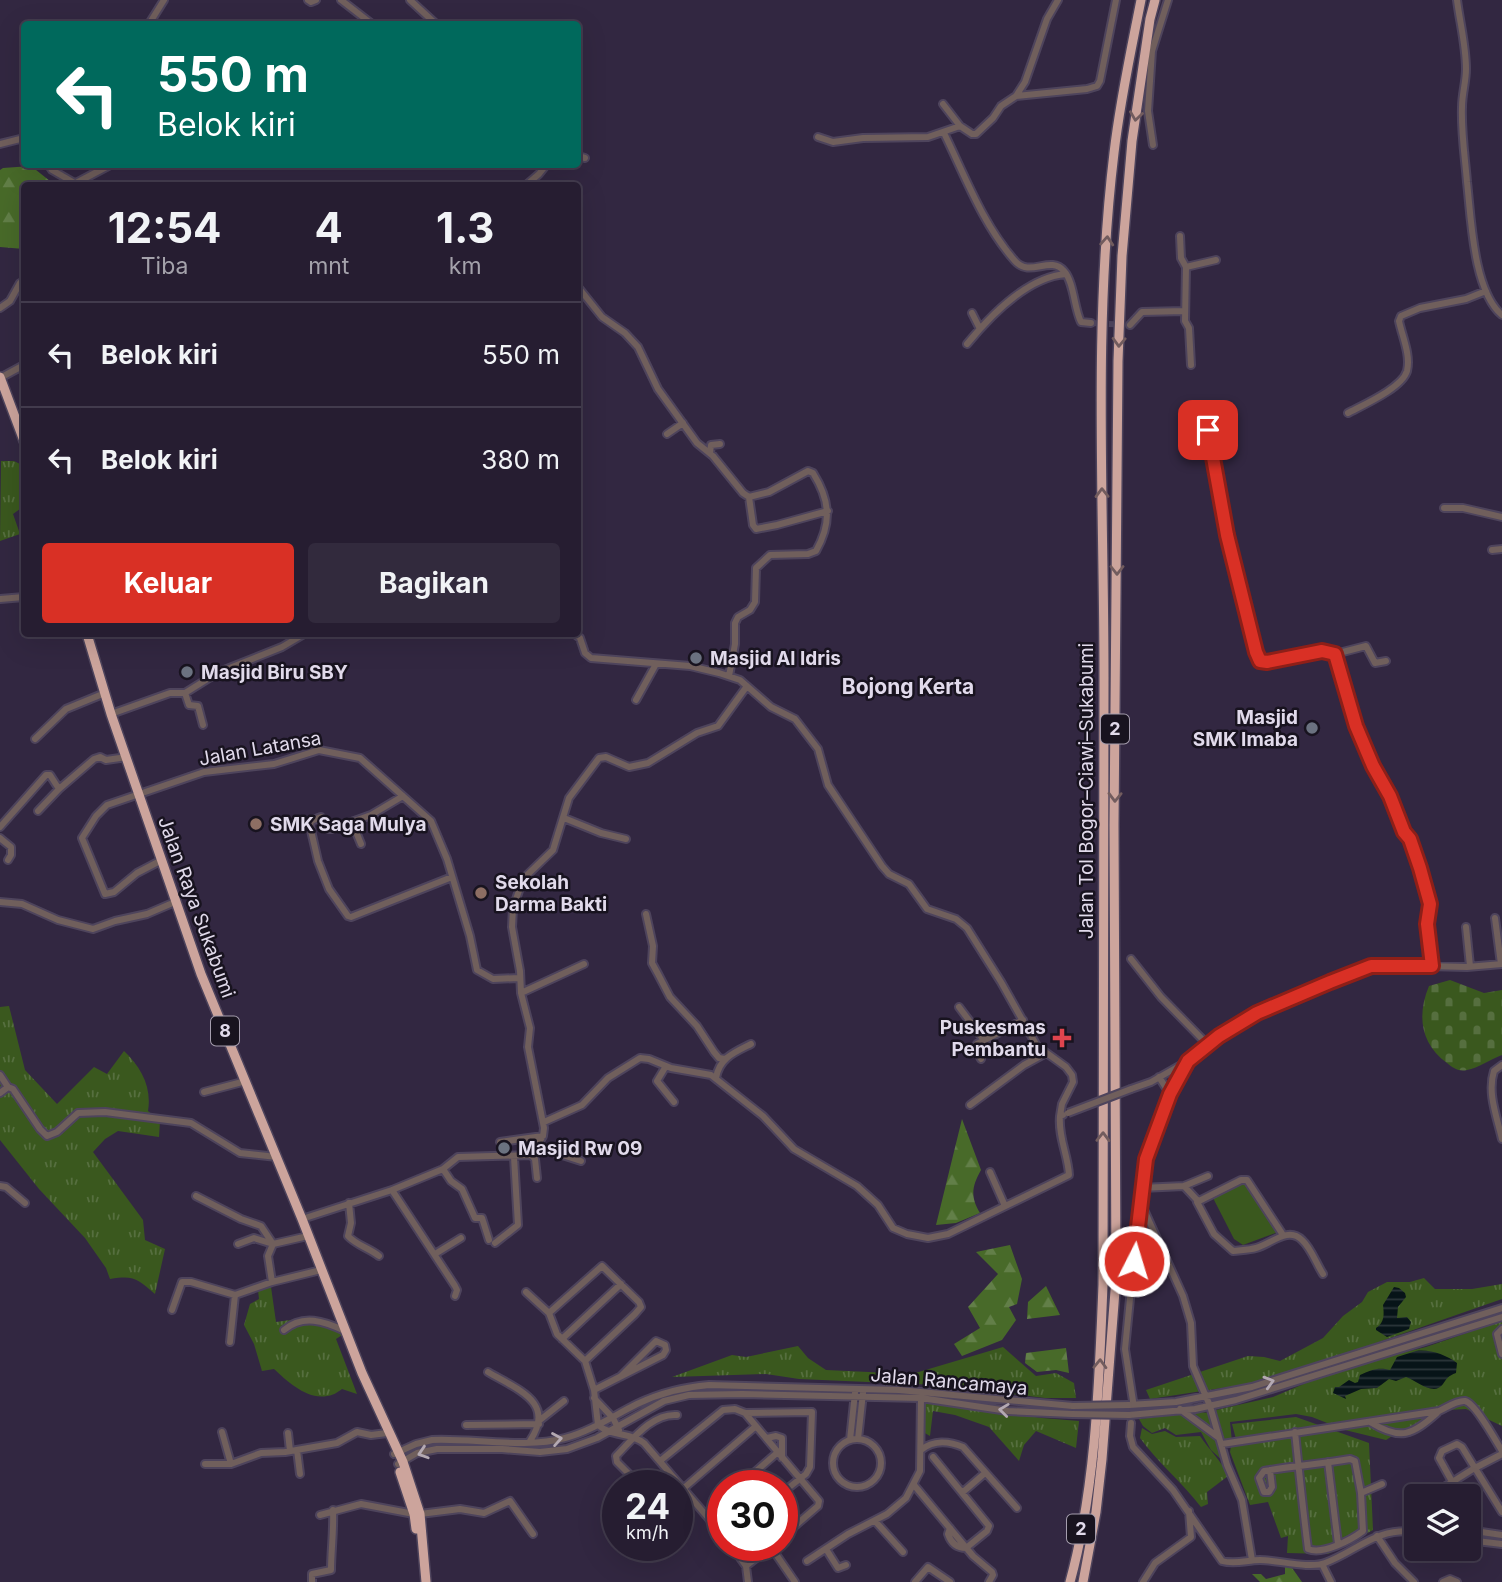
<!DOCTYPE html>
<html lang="id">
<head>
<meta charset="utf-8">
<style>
  :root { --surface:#261d31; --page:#322a3d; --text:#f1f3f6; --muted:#a4a2ab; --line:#423b4d; --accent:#d93025 }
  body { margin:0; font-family:Inter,sans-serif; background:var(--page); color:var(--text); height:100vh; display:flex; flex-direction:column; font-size:26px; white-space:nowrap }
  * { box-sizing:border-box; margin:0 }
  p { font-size:23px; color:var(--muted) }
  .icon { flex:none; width:38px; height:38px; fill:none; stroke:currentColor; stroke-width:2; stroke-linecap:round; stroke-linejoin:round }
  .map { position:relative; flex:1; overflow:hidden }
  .sheet { position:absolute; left:21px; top:182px; width:560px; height:455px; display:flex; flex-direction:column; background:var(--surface); border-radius:7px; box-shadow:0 7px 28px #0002,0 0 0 2px var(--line) }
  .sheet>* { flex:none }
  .hud { position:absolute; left:21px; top:21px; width:560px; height:147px; border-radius:7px; box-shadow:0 7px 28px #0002,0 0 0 2px var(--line); background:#00695c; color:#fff; overflow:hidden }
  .tools { position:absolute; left:1404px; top:1484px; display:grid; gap:14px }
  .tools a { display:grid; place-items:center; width:77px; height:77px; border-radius:7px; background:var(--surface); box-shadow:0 7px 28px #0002,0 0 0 2px var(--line); font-size:35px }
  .speed { position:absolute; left:602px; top:1470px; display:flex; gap:14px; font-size:35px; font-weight:700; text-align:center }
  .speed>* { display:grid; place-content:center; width:91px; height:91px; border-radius:50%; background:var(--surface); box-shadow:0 7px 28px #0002,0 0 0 2px var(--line); line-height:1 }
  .speed small { font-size:18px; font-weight:400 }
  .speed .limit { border:10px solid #d22; background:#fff; color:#111 }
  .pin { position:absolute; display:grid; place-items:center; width:60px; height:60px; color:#fff; margin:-30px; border-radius:14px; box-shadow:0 4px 10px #0006 }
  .me { position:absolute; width:77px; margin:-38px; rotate:5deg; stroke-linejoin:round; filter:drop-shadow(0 0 5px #0008) }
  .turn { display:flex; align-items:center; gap:24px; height:147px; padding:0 21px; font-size:32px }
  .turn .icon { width:91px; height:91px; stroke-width:2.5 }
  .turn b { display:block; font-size:49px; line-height:60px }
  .eta { display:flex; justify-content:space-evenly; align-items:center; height:119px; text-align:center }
  .eta b { font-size:42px; font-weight:700; line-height:49px }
  .primary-button { display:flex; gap:14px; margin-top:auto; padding:14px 21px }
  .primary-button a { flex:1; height:80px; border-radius:7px; background:var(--accent); color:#fff; font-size:28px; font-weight:700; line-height:80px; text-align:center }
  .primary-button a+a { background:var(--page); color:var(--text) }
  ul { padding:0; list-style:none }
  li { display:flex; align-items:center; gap:21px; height:105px; padding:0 21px; border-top:2px solid var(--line) }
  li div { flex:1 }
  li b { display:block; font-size:26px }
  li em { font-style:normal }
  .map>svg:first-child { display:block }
</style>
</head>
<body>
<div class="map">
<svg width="1502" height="1582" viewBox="0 0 1502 1582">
  <defs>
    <pattern id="grass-tufts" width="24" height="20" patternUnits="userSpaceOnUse" patternTransform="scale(1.75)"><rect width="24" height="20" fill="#3a581e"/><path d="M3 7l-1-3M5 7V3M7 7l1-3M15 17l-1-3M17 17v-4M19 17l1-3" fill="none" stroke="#566f3f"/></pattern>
    <pattern id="forest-firs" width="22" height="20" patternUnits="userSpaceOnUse" patternTransform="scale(1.75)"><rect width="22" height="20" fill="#486a29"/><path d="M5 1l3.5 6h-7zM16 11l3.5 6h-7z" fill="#627f48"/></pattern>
    <pattern id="cemetery-stones" width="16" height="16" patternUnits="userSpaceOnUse" patternTransform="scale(1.75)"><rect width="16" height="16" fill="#3a581e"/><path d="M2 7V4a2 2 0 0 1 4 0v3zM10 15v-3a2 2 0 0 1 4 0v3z" fill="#566f3f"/></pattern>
    <pattern id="water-rules" width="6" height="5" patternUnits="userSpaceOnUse" patternTransform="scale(1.75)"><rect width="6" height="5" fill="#071418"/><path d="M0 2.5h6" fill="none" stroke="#2b363a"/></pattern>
  </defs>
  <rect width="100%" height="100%" fill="#322741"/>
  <!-- grass -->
  <path fill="url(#grass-tufts)" d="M1,461H14L24,466V506L13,514L20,534L0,541Z
    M9,1006L25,1070L57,1104L94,1067L107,1074L124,1051C141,1067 152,1087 148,1111L160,1121L159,1137L118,1131L105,1139L93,1152L143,1220L145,1240L165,1249L155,1294C137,1279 135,1275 110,1279L106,1268L85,1238L39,1189L0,1140V1007Z
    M1424,1278L1435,1289H1472L1502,1284V1299L1333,1358L1248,1384L1150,1399L1146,1390L1248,1356L1264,1357L1280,1361L1323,1338L1343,1316L1362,1302L1368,1292L1387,1282H1410Z
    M271,1287L276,1322L304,1318L338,1331L342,1335L336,1339L357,1394L342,1389C338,1392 332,1396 327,1396C307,1400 287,1381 274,1369L262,1371L254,1344L244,1325L250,1304L259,1299L258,1290Z
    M1502,1321V1426L1466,1409L1430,1411L1410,1436L1397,1433L1386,1440L1345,1430L1312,1417L1296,1414L1230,1422L1232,1442H1225L1216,1410L1273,1397L1344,1367L1426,1347Z
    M798,1346L808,1358L826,1370L912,1374L1003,1347L1036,1376L1056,1373L1074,1383L1076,1398H1045L938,1385L799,1379L766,1374L672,1377L732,1355L746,1357Z
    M924,1402L1042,1418L1079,1421L1076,1448L1036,1431L1024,1445L1019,1461L989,1427L955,1415L933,1411L930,1436L923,1432Z
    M1190,1411L1209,1413L1225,1463L1211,1450L1201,1432L1176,1435L1165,1428L1152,1433L1143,1426L1139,1419L1182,1414Z
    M1296,1417L1369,1443L1373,1530L1328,1554L1287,1553L1288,1536L1281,1538L1268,1502L1250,1505L1230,1452L1231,1446L1237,1443L1232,1424Z
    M1142,1428L1152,1434L1165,1431L1176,1437L1200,1436C1209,1450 1222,1461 1228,1476L1207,1492L1208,1504L1201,1507C1182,1482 1158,1463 1140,1438Z"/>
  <!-- forest -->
  <path fill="url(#forest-firs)" d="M31,166L55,185L24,186V249L0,247V170L3,168Z
    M962,1119L981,1170C972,1186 970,1197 980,1213L956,1223L936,1225Z
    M1010,1245L1022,1279L1017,1304L1009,1307L1016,1320L1002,1340L962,1356L954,1344L980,1328L968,1307L998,1274L976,1252Z
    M1046,1286L1060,1315L1027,1319L1028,1302Z
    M1066,1348L1069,1373L1056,1370L1037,1372L1025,1363L1026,1353Z
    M1285,1564L1290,1565L1302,1582H1260L1252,1574H1261L1266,1579L1285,1574Z"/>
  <!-- cemetery -->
  <path fill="url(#cemetery-stones)" d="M1450,980L1484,993L1502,990V1055C1491,1059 1478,1068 1467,1070C1459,1072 1453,1068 1447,1063C1420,1043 1417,1015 1429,986Z"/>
  <!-- garden -->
  <path fill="#3a581e" d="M1245,1181L1281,1231L1243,1245L1234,1239L1212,1196Z"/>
  <!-- water -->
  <path fill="url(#water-rules)" d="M1394,1287L1399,1288L1405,1293L1406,1297L1398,1307L1397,1318L1407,1317L1411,1322L1409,1329L1387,1337L1376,1330V1328C1385,1322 1384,1314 1383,1305Z
    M1416,1351C1430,1349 1446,1355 1457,1363L1456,1373C1448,1376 1447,1378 1443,1384C1434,1397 1417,1381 1406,1377L1396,1381L1389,1379L1377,1388L1361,1389L1345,1396L1346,1399L1333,1393L1335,1387H1339L1349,1380L1355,1383L1358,1382L1360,1375C1371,1370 1378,1367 1390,1370L1397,1357Z"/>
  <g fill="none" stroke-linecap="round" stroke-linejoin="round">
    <!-- minor-tunnel -->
    <path stroke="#4c425a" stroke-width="6" stroke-dasharray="6 3" stroke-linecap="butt" d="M1091,323L1130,325"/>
    <!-- minor casing -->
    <g stroke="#4e445c" stroke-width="10">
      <path id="minor" d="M308,0L311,2L316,0
        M341,0L372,24
        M410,0L436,24
        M1457,0C1460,23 1466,46 1466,69C1466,82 1462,94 1462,107C1461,132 1465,157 1467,182C1471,216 1473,291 1502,315
        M149,24L164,0
        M1016,96L1087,89L1097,86L1100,81L1116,0
        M943,104L960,126
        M944,133C965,176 983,225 1015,261C1030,278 1050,255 1064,271C1074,282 1074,308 1081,322L1091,323
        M818,137L833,142L863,138L928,137L960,126L972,134H976L993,118L1001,106L1016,96L1025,82L1047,19L1058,0
        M0,144L24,138
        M1153,145L1148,111L1152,51L1168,0
        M578,156L585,158
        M48,164L52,170L78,185
        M76,183L112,164
        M525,186L539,174L547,164
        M1180,236L1181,258L1186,267L1185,321L1189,328L1191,365
        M1186,267L1216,260
        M578,287L602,317L625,333L638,347L658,389L697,443L713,456L743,493L749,497L769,492L808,471L813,473C830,500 832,523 816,551L808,554L770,555L756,568L755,602L750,610L738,617L735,623V644L729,676
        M0,308L10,301L20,283
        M972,313L980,329
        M1130,325L1142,312L1185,311
        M967,344C990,316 1028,277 1066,274
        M0,378L24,365
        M1348,413C1363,405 1402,388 1407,371C1411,355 1402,336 1399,321L1401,316L1420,308L1466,299L1486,291
        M1208,430L1227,535L1256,652L1260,661L1267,662L1322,651L1335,654L1356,726L1372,767L1390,796L1404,832L1410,839L1422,875L1430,904L1427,924L1431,966
        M667,434L683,423
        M710,453L711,445L720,444
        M749,497L753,525L756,529L777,525L828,511
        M1444,508H1463L1502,517
        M1492,550L1502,549
        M0,599L24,597
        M575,634L580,638L585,653L591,658L690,666L719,673L740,680L771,707L795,719L818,749L828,785L882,866L889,874L909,884L927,909L956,919L967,928L1001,982L1037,1046L1066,1067L1072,1075L1073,1082L1062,1104L1060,1116
        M1335,654L1366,646L1375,663L1386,661
        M185,693L189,705L198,706L203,725
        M636,700L656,664
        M111,714L170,693H185L217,673L282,647L304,634
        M35,739L66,709L105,693
        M403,796L371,815L332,829H329L321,817L311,821L310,826L318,861L329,889L348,916L351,917L452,877
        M38,811L59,789L94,759L100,757L106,760L127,757
        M564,818L601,833L626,839
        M352,822L361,844
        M0,827L46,775H50L59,789
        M0,838L11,847V855L8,860
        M160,861L137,873L114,892L105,894L82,838L96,816L107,805L204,772L274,764L319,750L360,758L431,821L447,859L470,936L477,970L493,979L519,978
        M0,902L22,904L58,920L93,929L115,921L147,914L175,902
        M646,914L653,946L652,963L658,974L670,997L697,1026L714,1052L719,1058L725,1059
        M1495,918L1501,964
        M1466,927L1470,966
        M1131,959L1161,997L1207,1044
        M521,993L584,964
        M959,1007L983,1039
        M981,1059L976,1049L977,1044L1023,1020
        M1502,1065L1494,1071C1487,1093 1497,1117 1502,1139
        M666,1066L657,1081L674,1102
        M0,1075L8,1087
        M1159,1077L1170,1094
        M716,1078C719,1058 735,1052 751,1044
        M1131,1089L1151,1082L1188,1061L1219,1036L1263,1009L1366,968L1387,965L1467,967L1502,964
        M204,1092L246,1081
        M0,1093L8,1087L13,1089L40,1129L47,1136L57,1132L78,1113L105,1112L191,1123L240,1153L277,1157
        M970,1105L1024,1065L1046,1053
        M544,1122L582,1105L608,1078L640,1058L649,1059L671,1068L711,1075L763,1116L794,1149L857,1186L878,1205L893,1228L907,1234L928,1238L948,1234L1069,1175C1068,1155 1058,1137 1060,1116L1063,1115
        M500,1142L543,1136
        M534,1150L553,1152L581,1161
        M531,1155L535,1159L537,1178
        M443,1169L451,1181L462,1189L475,1218H482L489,1240
        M990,1172L1005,1206
        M0,1186L6,1187L25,1203
        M1184,1186L1198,1201
        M1141,1188L1184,1186L1208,1176
        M392,1190L455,1286L457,1290L455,1296
        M196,1196L241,1219L261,1226L273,1244L268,1256L272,1282
        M1140,1201L1183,1296L1191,1323L1193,1366L1210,1406L1227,1465L1242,1500L1252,1560
        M349,1203L351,1223L348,1236C356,1245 369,1248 379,1256
        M302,1219L392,1190L443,1169L458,1157L531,1155L543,1136L544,1128L528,1047L530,1028L521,993L520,971L512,927L513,908L523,879L553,850L569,798L599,758L606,757L629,767L648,763L697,733L718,726L747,686
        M1283,1235L1247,1180H1241L1197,1202L1214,1234L1233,1251C1241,1250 1249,1250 1256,1248C1271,1244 1288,1226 1302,1240C1311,1248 1316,1263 1323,1274
        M495,1243L518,1225L514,1157
        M238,1244L254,1238L273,1244L308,1236
        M435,1254L461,1238
        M526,1292L549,1313L557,1334L585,1361L594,1390L598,1425C612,1437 630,1432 644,1443L723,1535
        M172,1310L182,1282H191L235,1295L272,1282L321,1270
        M549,1313L602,1266L639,1302L641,1307L635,1314L585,1361
        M1502,1329L1497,1334L1502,1354
        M284,1330C303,1314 324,1321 345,1331
        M562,1339L621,1284
        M230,1342L235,1295
        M488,1372C518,1390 556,1402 530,1441
        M594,1390L663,1355L666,1350L665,1345L656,1341L620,1377
        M594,1398L613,1418L619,1430
        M1133,1401L1125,1349L1141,1188L1146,1159L1160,1121L1187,1063
        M1129,1405L1176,1402L1252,1387L1502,1308
        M1180,1409L1218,1437
        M745,1413L819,1501L818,1506L782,1537
        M1129,1415L1195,1409L1236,1400L1502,1317
        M540,1420L564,1401
        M1370,1422C1401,1441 1412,1435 1437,1413
        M1131,1423L1130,1436L1133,1447L1173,1490L1222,1561C1235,1565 1247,1560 1260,1560C1278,1560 1309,1569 1325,1563C1359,1550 1376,1527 1416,1532
        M466,1425L539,1424
        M222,1432L231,1464
        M288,1433L290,1451
        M767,1438L776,1436L782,1438V1458
        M833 1463a24 24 0 1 1 48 0a24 24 0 1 1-48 0Z
        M858,1439L863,1393
        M850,1440L855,1393
        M1222,1444L1439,1411C1446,1408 1457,1400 1465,1401C1475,1403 1496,1441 1502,1451
        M297,1450L300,1474
        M921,1450C933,1440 949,1441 963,1447L1017,1508
        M394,1454L416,1444L432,1440C473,1438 525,1449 565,1438C591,1431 613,1416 637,1404C660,1393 684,1387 709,1385L899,1390L1073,1406
        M933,1457L989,1526L987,1531L966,1548
        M660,1461L723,1410L735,1409L745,1413L812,1412L810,1467L806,1474L782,1493
        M1328,1462L1338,1544
        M205,1464H231L261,1453L285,1452L337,1443L357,1432L371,1435L387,1433
        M398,1464L417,1453L437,1449H502L540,1452L567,1449L597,1438L664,1401L689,1395L742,1394L921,1398L1008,1411L1072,1414
        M1270,1470L1272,1487L1269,1492H1264L1259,1478L1264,1471C1292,1466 1322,1464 1350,1459L1355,1461L1361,1493L1363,1531C1351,1540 1323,1555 1308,1549C1303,1510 1299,1471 1295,1432
        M914,1485L973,1556L992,1572L993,1575L989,1582
        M641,1486L617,1462L616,1456C632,1440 652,1413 677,1415
        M739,1486L778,1452
        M963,1492L985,1473
        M1361,1493L1382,1484
        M677,1494L756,1426
        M1430,1496L1473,1469L1502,1454
        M1460,1496L1439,1458L1442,1451L1457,1444L1462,1447L1502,1512
        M1468,1512L1479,1532
        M420,1514L460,1509L484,1513L510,1501L533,1534
        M706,1514L723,1500
        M320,1515L361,1504L414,1514
        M875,1521L903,1552
        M950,1528L948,1534C951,1543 957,1548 966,1548
        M1468,1530L1502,1535
        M1377,1536L1395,1563L1414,1582
        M1468,1540L1502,1544
        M731,1545L746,1566L748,1582
        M771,1547L795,1582
        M826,1549L838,1568L846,1565
        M807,1561L848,1534L887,1514L906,1498L920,1471L921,1398
        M1322,1564L1331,1582
        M746,1566L773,1545
        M312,1582V1574L331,1570C331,1551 334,1531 333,1510
        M915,1582L928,1567L950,1582
        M1143,1582L1155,1563L1191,1537L1189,1511
        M1443,1582L1450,1579L1457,1582"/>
    </g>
    <!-- highway casing -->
    <g stroke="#4e445c" stroke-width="12">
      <path id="highway" d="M0,377L24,441
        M87,634L111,714L201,974L302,1219L362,1373L403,1462L420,1514L426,1582
        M400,1472L414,1514L416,1529
        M1070,1582C1096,1487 1099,1382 1103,1285C1102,1082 1104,879 1104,677C1104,502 1093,326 1114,153C1120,101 1131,51 1141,0
        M1083,1582L1096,1512L1102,1459L1116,1278L1114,825L1118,361L1122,256L1132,141L1150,19L1155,0"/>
    </g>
    <!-- minor -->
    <use href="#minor" stroke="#705f5c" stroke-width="6"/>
    <!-- highway -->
    <use href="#highway" stroke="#cca49c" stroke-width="9"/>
    <!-- minor-bridge casing -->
    <g stroke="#4e445c" stroke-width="10" stroke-linecap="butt">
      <path id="minor-bridge" d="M1068,1113L1131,1089
        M1073,1406L1129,1405
        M1072,1414L1129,1415"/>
    </g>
    <!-- minor-bridge -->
    <use href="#minor-bridge" stroke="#705f5c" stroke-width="6"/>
  </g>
  <!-- one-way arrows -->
  <defs><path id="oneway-chevron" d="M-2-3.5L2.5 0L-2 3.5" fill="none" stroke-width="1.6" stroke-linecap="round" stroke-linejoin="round" transform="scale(1.75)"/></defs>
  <g stroke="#725c5e">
    <use href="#oneway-chevron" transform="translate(1136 116) rotate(98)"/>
    <use href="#oneway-chevron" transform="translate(1107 241) rotate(-86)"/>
    <use href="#oneway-chevron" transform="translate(1119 342) rotate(92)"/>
    <use href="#oneway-chevron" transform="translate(1102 493) rotate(-91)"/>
    <use href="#oneway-chevron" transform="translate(1117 570) rotate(90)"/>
    <use href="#oneway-chevron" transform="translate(1115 797) rotate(91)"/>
    <use href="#oneway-chevron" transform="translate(1103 1137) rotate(-89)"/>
    <use href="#oneway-chevron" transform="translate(1100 1364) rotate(-88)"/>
  </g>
  <g stroke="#b4a9b2">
    <use href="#oneway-chevron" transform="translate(1269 1382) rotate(-16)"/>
    <use href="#oneway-chevron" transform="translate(1004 1410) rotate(-173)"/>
    <use href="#oneway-chevron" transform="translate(557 1439) rotate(-10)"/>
    <use href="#oneway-chevron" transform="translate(423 1453) rotate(162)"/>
  </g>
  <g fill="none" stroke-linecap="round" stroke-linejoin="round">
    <!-- route casing -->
    <g stroke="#8d1f18" stroke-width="18">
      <path id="route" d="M1134,1261L1146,1159L1170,1094L1188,1061L1219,1036L1257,1013L1330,982L1371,966H1432L1427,924L1430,904L1420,868L1410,839L1404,832L1390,796L1373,766L1356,726L1335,654L1322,651L1267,662L1260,661L1256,652L1227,535L1208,430"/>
    </g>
    <!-- route -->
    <use href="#route" stroke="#d93025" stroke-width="12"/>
  </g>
  <!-- markers -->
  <g fill="#6b7280" stroke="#18131f" stroke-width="2.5">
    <circle cx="696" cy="658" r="7"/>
    <circle cx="187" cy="672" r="7"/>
    <circle cx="1312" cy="728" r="7"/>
    <circle cx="504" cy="1148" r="7"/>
  </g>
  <g fill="#8d6e63" stroke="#18131f" stroke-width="2.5">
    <circle cx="256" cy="824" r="7"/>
    <circle cx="481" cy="893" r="7"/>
  </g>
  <path fill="#e0444e" stroke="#18131f" stroke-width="2.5" d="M1058.5 1027.5h7v7h7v7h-7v7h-7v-7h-7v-7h7z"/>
  <g text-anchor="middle" stroke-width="5" stroke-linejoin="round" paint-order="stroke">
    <!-- shield labels -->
    <g fill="#18131f" stroke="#a59eae" stroke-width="2">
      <rect x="1101" y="714.5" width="28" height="29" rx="5"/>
      <rect x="211" y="1016.5" width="28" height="29" rx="5"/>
      <rect x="1067" y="1514.5" width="28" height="29" rx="5"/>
    </g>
    <g font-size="18" font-weight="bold" fill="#e1daeb">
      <text x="1115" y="735">2</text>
      <text x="225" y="1037">8</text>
      <text x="1081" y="1535">2</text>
    </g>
    <!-- poi labels -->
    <g font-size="19" font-weight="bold" fill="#e1daeb" stroke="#18131f" text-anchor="start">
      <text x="710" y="665">Masjid Al Idris</text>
      <text x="201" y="679">Masjid Biru SBY</text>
      <text x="1298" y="724" text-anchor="end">Masjid<tspan x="1298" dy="22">SMK Imaba</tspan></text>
      <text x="270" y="831">SMK Saga Mulya</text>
      <text x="495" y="889">Sekolah<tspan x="495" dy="22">Darma Bakti</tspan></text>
      <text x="1046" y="1034" text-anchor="end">Puskesmas<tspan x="1046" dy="22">Pembantu</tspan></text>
      <text x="518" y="1155">Masjid Rw 09</text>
    </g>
    <!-- street labels -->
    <g font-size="19" fill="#e1daeb" stroke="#18131f">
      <text transform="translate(260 748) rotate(-10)" y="7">Jalan Latansa</text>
      <text transform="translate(1086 791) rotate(-90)" y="7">Jalan Tol Bogor–Ciawi–Sukabumi</text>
      <text transform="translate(197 907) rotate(70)" y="7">Jalan Raya Sukabumi</text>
      <text transform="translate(949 1381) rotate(5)" y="7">Jalan Rancamaya</text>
    </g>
    <!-- neighbourhood labels -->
    <g font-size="21" font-weight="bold" fill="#e1daeb" stroke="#18131f">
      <text x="908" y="694">Bojong Kerta</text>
    </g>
  </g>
</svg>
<div class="tools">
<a><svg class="icon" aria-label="layers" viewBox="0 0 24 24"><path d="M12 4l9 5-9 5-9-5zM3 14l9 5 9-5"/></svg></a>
</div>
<div class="speed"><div>24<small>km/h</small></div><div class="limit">30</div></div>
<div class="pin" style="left:1208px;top:430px;background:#d93025"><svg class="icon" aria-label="arrive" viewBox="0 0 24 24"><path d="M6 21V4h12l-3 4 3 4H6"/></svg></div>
<svg class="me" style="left:1134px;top:1261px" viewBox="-20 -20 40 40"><circle r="17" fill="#d93025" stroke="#fff" stroke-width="3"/><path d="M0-11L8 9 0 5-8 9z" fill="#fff"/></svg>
<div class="hud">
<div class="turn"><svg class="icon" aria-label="left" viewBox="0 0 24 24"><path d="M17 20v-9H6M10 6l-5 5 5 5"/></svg><div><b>550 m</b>Belok kiri</div></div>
</div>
<section class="sheet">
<div class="eta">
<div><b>12:54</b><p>Tiba</p></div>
<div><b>4</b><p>mnt</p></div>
<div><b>1.3</b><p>km</p></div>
</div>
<ul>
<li><svg class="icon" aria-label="left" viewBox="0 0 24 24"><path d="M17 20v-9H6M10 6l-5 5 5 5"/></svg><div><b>Belok kiri</b></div><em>550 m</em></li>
<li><svg class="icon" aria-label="left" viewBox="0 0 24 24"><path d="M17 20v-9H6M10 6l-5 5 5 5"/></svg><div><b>Belok kiri</b></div><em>380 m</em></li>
</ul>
<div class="primary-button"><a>Keluar</a><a>Bagikan</a></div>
</section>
</div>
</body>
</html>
